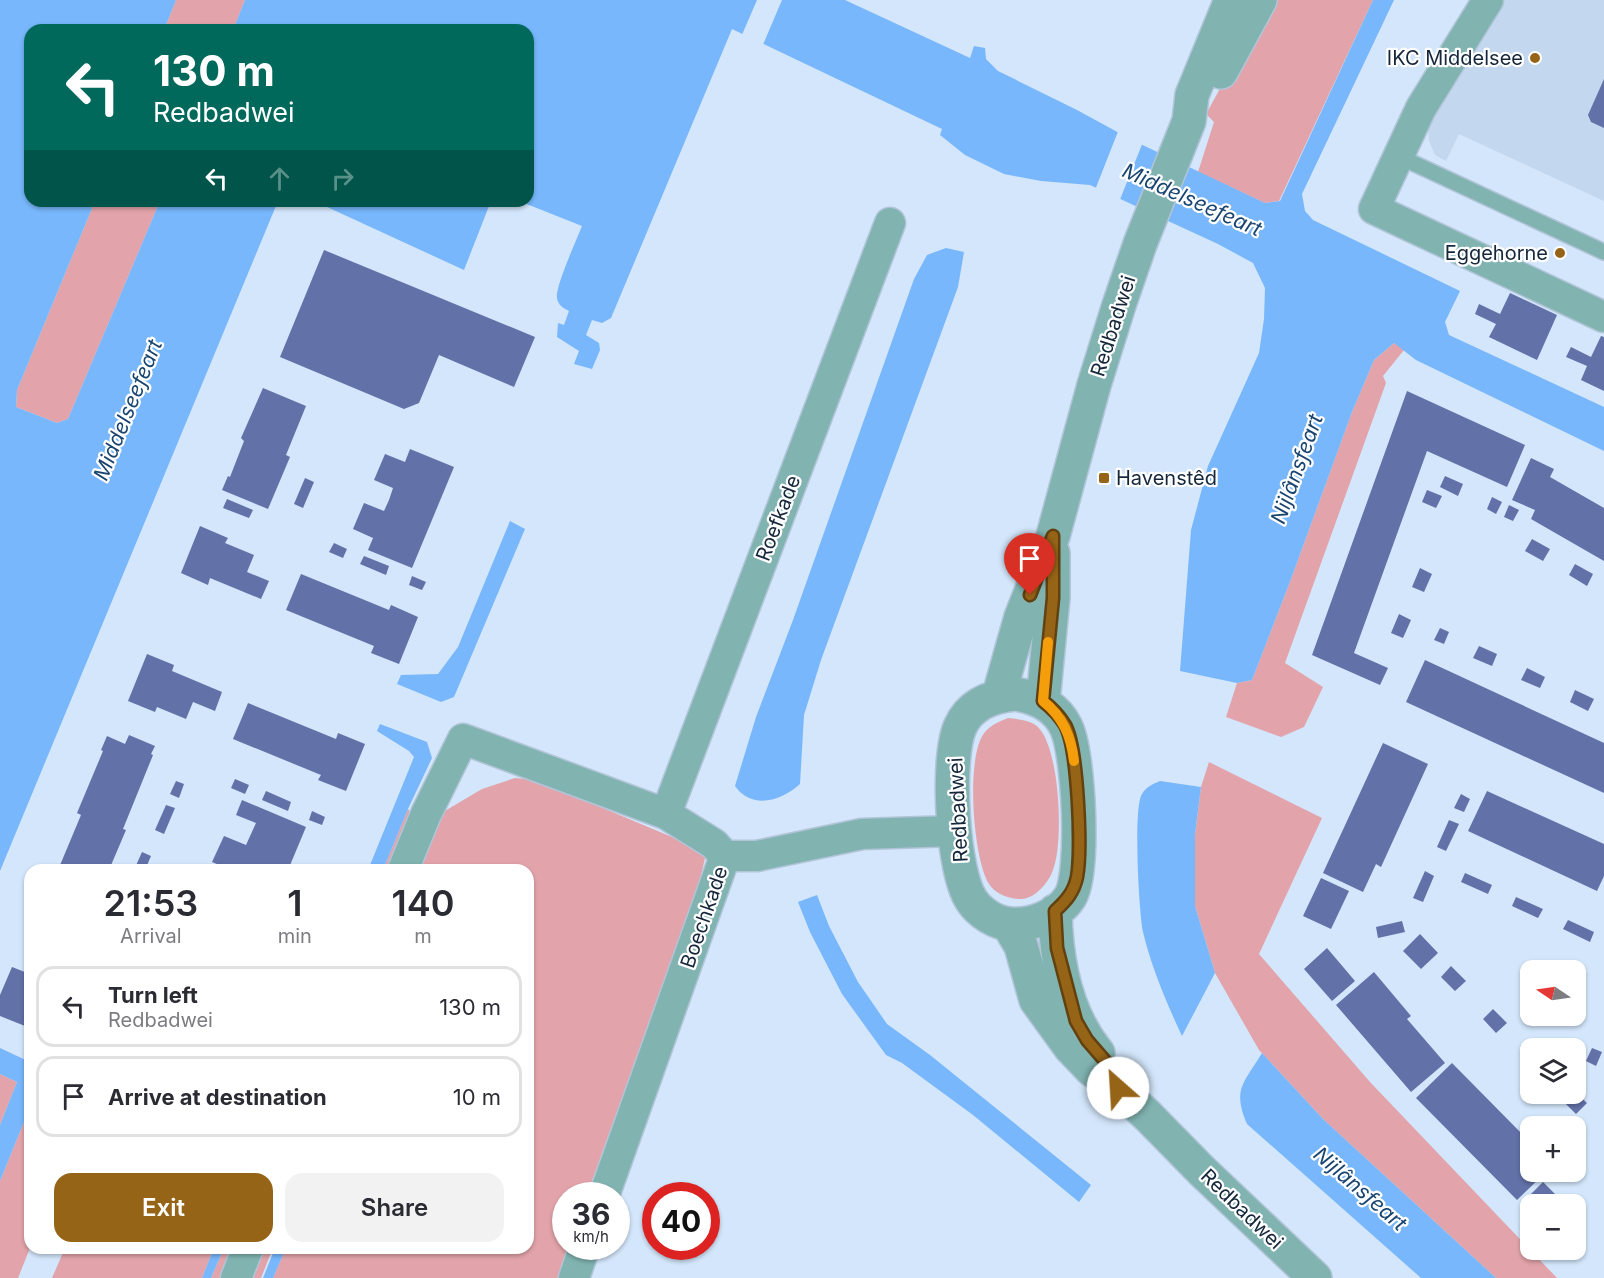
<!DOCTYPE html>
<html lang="en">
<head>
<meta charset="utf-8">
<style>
  :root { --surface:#fff; --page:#f2f2f3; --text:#2b2b33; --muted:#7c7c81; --line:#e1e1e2; --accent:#966417 }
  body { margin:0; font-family:Inter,sans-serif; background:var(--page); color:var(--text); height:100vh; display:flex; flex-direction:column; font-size:22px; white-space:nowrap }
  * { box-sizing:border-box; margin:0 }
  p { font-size:20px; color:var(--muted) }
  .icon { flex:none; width:33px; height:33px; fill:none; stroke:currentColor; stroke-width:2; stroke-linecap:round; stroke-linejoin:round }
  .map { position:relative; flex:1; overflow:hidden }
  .side { position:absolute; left:24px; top:864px; width:510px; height:390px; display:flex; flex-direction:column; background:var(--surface); border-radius:18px; box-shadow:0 2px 4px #0004 }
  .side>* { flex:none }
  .banner { position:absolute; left:24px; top:24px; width:510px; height:183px; border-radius:18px; box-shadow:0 2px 4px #0004; background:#00695c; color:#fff; overflow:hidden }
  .needle { width:39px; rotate:283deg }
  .tools { position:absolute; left:1520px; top:960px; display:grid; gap:12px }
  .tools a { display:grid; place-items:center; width:66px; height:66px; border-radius:12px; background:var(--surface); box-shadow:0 2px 4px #0004; font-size:30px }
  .speed { position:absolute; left:552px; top:1182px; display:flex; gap:12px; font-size:30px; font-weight:700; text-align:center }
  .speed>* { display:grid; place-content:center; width:78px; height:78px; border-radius:50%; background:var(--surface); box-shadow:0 2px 4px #0004; line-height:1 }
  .speed small { font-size:15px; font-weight:400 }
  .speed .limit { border:9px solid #d22; background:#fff; color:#111 }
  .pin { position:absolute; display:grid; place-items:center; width:51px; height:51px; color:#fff; margin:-62px -26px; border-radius:50% 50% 50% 0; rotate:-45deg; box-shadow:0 0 6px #0007 }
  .pin .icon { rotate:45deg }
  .me { position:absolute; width:66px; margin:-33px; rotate:334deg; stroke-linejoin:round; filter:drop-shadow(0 0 4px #0008) }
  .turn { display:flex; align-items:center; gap:21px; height:126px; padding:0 30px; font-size:27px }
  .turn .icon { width:78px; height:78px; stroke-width:2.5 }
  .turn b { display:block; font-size:42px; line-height:51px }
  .lanes { display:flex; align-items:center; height:57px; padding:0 30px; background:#0003; justify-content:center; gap:30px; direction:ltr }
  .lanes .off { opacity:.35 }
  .eta { display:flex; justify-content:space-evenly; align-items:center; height:102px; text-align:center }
  .eta b { font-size:36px; font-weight:600; line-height:42px }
  .action { display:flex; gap:12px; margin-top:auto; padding:12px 30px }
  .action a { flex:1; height:69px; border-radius:18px; background:var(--accent); color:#fff; font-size:24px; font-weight:600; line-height:69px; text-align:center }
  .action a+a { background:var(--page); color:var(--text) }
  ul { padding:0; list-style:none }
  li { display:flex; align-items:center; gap:18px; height:81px; margin:0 12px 9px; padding:0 18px; border:3px solid var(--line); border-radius:18px }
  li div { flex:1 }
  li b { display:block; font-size:22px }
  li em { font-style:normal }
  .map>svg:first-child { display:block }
</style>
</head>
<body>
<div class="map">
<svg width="1604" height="1278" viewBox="0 0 1604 1278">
  <rect width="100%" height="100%" fill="#d3e6fb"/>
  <!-- built -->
  <path fill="#c3d7ef" d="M1502,0H1604V201L1459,134L1446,161L1435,155L1429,141L1428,126L1431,116Z"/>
  <!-- green -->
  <path fill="#e2a4aa" d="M176,0H245L233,30H164Z
    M1269,0H1373L1279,201L1265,203L1198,172L1214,122L1206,114Z
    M95,201H160L68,419L57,423L16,407L17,390Z
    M1394,343L1404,350L1383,376L1386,383L1285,663L1323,687L1304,727L1281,737L1226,717L1237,683L1252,680L1291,579L1352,412L1374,360Z
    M1008,718C1017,719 1031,720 1038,727C1060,749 1064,842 1053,870C1049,882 1035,899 1021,899C1009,899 995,894 989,884C973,859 965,755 985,732C991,725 1000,721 1008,718Z
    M1209,762L1322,818L1259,954L1370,1082L1557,1278H1496L1323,1119L1259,1050L1215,973L1195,906V834L1201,787Z
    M515,778L536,780L691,845L705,858L699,885L587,1195L566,1196V1246L569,1247L558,1278H273L286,1248H528V870H415L438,815L482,789Z
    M408,809L412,814L392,870H383Z
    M0,1074L17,1082L0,1125Z
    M30,1107V1248L18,1278H0V1181Z
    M65,1248H214L202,1278H52Z
    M224,1248H235L223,1278H211Z
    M259,1248H273L261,1278H247Z"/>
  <!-- water -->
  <path fill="#78b7fc" d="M0,0H176L164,30H30V201H95L17,390L16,407L57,423L68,419L160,201H278L0,871Z
    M245,0H845L970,58L974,46L985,48L986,59L998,71L1077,110L1132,140L1265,203L1280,201L1373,0H1394L1302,194L1305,211L1313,220L1460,291L1445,322L1449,335L1604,407V451L1416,360L1394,343L1374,360L1352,412L1291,579L1252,680L1237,683L1180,671L1191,530L1208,466L1259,353L1264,319L1265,288L1253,263L1218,244L1090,185L1041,181L1004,174L965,155L940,135L942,129L732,29L611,318L602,323L592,320L586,335L599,343L600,350L592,369L574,364L579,351L557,337L558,323L564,325L569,311C563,308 558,305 557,298C555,287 577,239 582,226L519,201H528V30H233Z
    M314,201H491L464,270Z
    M946,248L964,252L958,287L821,660L804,715L800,784C781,801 752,810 735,786L756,717L793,620L914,279L927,255Z
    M510,521L525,529L454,697L441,702L397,684L401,675L438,674L458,647Z
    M380,724L427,742L432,758L408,809L383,870H368L414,757L409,751L377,731Z
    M1160,781L1201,787L1195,834V906L1215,973L1182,1036C1167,1004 1151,966 1143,932C1139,912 1133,808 1142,794C1146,787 1153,784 1160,781Z
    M817,895L829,926L858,982L887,1024L930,1055L1091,1185L1079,1202L973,1115L902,1063L886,1055L842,994L810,932L798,902Z
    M0,1048L30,1062V1107L0,1181V1125L17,1082L0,1074Z
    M1262,1053L1323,1119L1496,1278H1421L1247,1124C1232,1089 1244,1083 1262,1053Z
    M214,1248H224L211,1278H202Z
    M275,1248H286L273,1278H263Z"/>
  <!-- pier -->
  <path fill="#d3e6fb" d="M757,0H782L762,47L741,37Z
    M1119,129L1143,142L1119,202L1095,190Z"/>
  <!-- building -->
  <path fill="#6271a8" d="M1604,79V128L1591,122L1588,115Z
    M324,250L535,337L514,387L439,355L419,403L404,409L280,357Z
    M1510,293L1557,315L1537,360L1489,337L1496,324L1475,314L1479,304L1500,314Z
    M1601,336L1604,337V391L1581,380L1587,366L1566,357L1571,347L1591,357Z
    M263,388L306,406L286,455L290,457L268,509L222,490L228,476L230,477L244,441L241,438Z
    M1407,391L1525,445L1507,487L1427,451L1354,653L1388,668L1380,685L1312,655Z
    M410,449L454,467L412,568L368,550L373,538L353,529L364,503L384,511L389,500L393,488L374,480L385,454L405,462Z
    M1531,458L1554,469L1550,477L1604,508V561L1531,519L1535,510L1512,500Z
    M1445,476L1463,484L1458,496L1440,487Z
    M305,478L314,482L303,508L294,504Z
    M1427,490L1442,496L1436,508L1422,502Z
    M1492,497L1502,502L1496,514L1487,509Z
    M227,499L253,510L249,518L223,508Z
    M1509,505L1519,510L1513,521L1504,517Z
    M200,526L228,538L225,543L254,555L247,572L269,581L261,599L210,578L208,585L181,573Z
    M1532,539L1550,549L1543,561L1525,551Z
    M334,543L347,549L343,558L329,552Z
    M364,556L389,566L386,575L360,564Z
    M1575,564L1593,574L1587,586L1569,575Z
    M1420,568L1432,574L1424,592L1412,587Z
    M301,574L389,610L391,605L418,617L399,664L371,653L374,646L286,610Z
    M412,576L426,582L422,590L409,585Z
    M1399,614L1411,620L1403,638L1391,633Z
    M1440,628L1449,632L1444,644L1434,640Z
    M1479,646L1497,654L1492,666L1473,658Z
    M147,654L174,665L172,671L222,692L215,711L193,702L186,719L157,707L155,712L128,701Z
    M1425,660L1604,743V793L1406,702Z
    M1527,668L1545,677L1540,688L1521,680Z
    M1575,690L1594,699L1588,711L1570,702Z
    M248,703L336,739L338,733L365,744L346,791L318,780L321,775L233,739Z
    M129,735L155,746L151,754L153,755L123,829L126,830L109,870H58L81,815L77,813L103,751L101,750L107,736L125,744Z
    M1383,743L1428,764L1381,867L1376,864L1363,892L1323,873Z
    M235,779L249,785L245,794L231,788Z
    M176,781L184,784L179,798L170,794Z
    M266,791L291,802L288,811L262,800Z
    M1487,791L1604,844V876L1597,891L1468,831Z
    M1461,794L1470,799L1464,812L1454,808Z
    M242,800L306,827L288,870H231L212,862L224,836L246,845L256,823L236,815Z
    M166,805L175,808L164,834L155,830Z
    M312,811L325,817L322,825L309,820Z
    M1449,820L1459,824L1446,851L1437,847Z
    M142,852L151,856L145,870H134Z
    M1425,871L1434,876L1423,902L1413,898Z
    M1465,873L1492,885L1488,894L1461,882Z
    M1321,878L1349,891L1331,929L1303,916Z
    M1516,897L1543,909L1538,918L1512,906Z
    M1568,920L1594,932L1590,942L1563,929Z
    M1402,921L1405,932L1378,938L1376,927Z
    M1420,934L1438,953L1421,969L1403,951Z
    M1327,948L1355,981L1332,1001L1304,969Z
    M1451,966L1466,981L1455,991L1441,977Z
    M12,967L30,974V1028L0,1016V995Z
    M1374,972L1411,1016L1407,1019L1445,1063L1411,1092L1336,1005Z
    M1493,1009L1507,1023L1496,1033L1483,1019Z
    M1592,1048L1602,1052L1596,1066L1586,1061Z
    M1530,1052V1067L1523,1060Z
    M1452,1063L1530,1142L1528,1148L1530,1150V1172H1546L1517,1200L1416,1098Z
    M1575,1092L1587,1103L1576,1114L1562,1100L1569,1094H1575Z
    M1543,1182L1565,1204H1530V1214L1521,1204Z"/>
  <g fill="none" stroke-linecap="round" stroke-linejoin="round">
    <!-- service casing -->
    <g stroke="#b1c4d8" stroke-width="18">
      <path id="service" d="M1398,156L1604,252"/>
    </g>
    <!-- minor casing -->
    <g stroke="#b1c4d8" stroke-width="33">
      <path id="minor" d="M1488,0L1421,108L1374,209L1604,317
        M666,814L890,223
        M403,870L426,814L463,739L666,814L714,844L725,856
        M604,1196L725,856H757L862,834L955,831
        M236,1278L248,1248
        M574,1278L585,1246"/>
    </g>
    <!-- tertiary casing -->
    <g stroke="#b1c4d8" stroke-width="36">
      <path id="tertiary" d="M1221,72L1260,0
        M1015,694C1036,697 1056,706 1066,727C1079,753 1085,873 1070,897C1058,916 1031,926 1010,924C996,923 980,913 972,901C952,873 946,759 960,727C970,704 992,696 1015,694Z
        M999,695L1021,617L1053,536L1094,385L1119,305L1140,244L1189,121L1192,95L1231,0
        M1043,701L1053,598V553
        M1055,911C1056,961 1066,1014 1098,1053
        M1008,924L1021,946L1036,1000L1070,1047L1091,1069L1118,1088L1148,1116L1202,1171L1315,1278"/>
    </g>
    <!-- service -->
    <use href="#service" stroke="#81b4b1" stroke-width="15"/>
    <!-- minor -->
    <use href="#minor" stroke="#81b4b1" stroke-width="30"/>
    <!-- tertiary -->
    <use href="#tertiary" stroke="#81b4b1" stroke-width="33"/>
  </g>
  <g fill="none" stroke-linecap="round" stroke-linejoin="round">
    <!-- route casing -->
    <g stroke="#62410f" stroke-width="15">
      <path id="route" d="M1030,595L1053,536V598L1043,701C1052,708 1059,715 1065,725C1078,748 1082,850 1077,877C1074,892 1066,901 1055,911L1057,948L1076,1021L1087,1040L1106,1062L1118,1088"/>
    </g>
    <!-- route -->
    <use href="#route" stroke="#966417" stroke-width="10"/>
    <!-- slow -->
    <path stroke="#f59e0b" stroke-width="10" d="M1048,642L1043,701C1063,717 1071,736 1074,761"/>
  </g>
  <!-- markers -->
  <g fill="#966417" stroke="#fff" stroke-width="2">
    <circle cx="1535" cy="58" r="6"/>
    <circle cx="1560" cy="253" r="6"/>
    <rect x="1098" y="472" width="12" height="12" rx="3"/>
  </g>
  <g text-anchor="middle" stroke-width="4.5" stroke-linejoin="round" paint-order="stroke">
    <!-- poi labels -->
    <g font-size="20" fill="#15273b" stroke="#fff" text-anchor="end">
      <text x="1523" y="65">IKC Middelsee</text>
      <text x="1548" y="260">Eggehorne</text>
      <text x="1116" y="485" text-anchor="start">Havenstêd</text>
    </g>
    <!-- street labels -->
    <g font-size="20" fill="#15273b" stroke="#fff">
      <text transform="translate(1113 326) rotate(-72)" y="7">Redbadwei</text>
      <text transform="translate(778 518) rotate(-69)" y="7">Roefkade</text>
      <text transform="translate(958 810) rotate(-93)" y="7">Redbadwei</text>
      <text transform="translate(704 917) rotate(-71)" y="7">Boechkade</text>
      <text transform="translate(1242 1209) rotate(44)" y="7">Redbadwei</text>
    </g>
    <!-- water labels -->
    <g font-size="21" font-style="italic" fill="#1a4571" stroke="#fff">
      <text transform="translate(1192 200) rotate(24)" y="7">Middelseefeart</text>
      <text transform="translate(128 410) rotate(-68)" y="7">Middelseefeart</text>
      <text transform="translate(1297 469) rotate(-70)" y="7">Nijlânsfeart</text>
      <text transform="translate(1360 1189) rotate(41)" y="7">Nijlânsfeart</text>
    </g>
  </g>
</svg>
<div class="tools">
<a><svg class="needle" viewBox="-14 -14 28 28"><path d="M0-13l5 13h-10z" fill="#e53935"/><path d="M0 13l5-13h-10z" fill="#7c7c81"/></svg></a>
<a><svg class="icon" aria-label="layers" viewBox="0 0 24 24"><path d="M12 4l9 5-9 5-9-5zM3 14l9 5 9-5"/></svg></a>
<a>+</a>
<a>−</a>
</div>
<div class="speed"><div>36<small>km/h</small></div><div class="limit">40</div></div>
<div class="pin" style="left:1030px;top:595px;background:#d93025"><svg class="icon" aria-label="arrive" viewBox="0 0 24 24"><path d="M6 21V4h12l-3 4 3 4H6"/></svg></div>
<svg class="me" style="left:1118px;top:1088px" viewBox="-20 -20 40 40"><circle r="19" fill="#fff"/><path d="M0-13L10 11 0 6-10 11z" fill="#966417"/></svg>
<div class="banner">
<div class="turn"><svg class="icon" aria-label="left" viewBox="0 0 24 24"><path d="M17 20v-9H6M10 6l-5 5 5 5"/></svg><div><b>130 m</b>Redbadwei</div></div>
<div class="lanes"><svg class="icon" aria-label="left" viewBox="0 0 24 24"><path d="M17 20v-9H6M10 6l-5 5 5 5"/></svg><svg class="icon off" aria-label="ahead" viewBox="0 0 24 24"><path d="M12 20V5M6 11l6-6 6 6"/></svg><svg class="icon off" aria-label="right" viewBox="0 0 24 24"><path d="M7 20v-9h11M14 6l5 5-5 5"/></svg></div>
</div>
<section class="side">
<div class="eta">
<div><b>21:53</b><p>Arrival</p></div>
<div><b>1</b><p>min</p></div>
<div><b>140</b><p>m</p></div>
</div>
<ul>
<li><svg class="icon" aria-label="left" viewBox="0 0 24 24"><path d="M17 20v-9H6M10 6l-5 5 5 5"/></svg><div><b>Turn left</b><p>Redbadwei</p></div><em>130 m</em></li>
<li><svg class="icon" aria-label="arrive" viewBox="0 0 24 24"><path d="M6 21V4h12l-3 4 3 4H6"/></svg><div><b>Arrive at destination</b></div><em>10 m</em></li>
</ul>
<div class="action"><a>Exit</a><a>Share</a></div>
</section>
</div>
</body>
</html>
